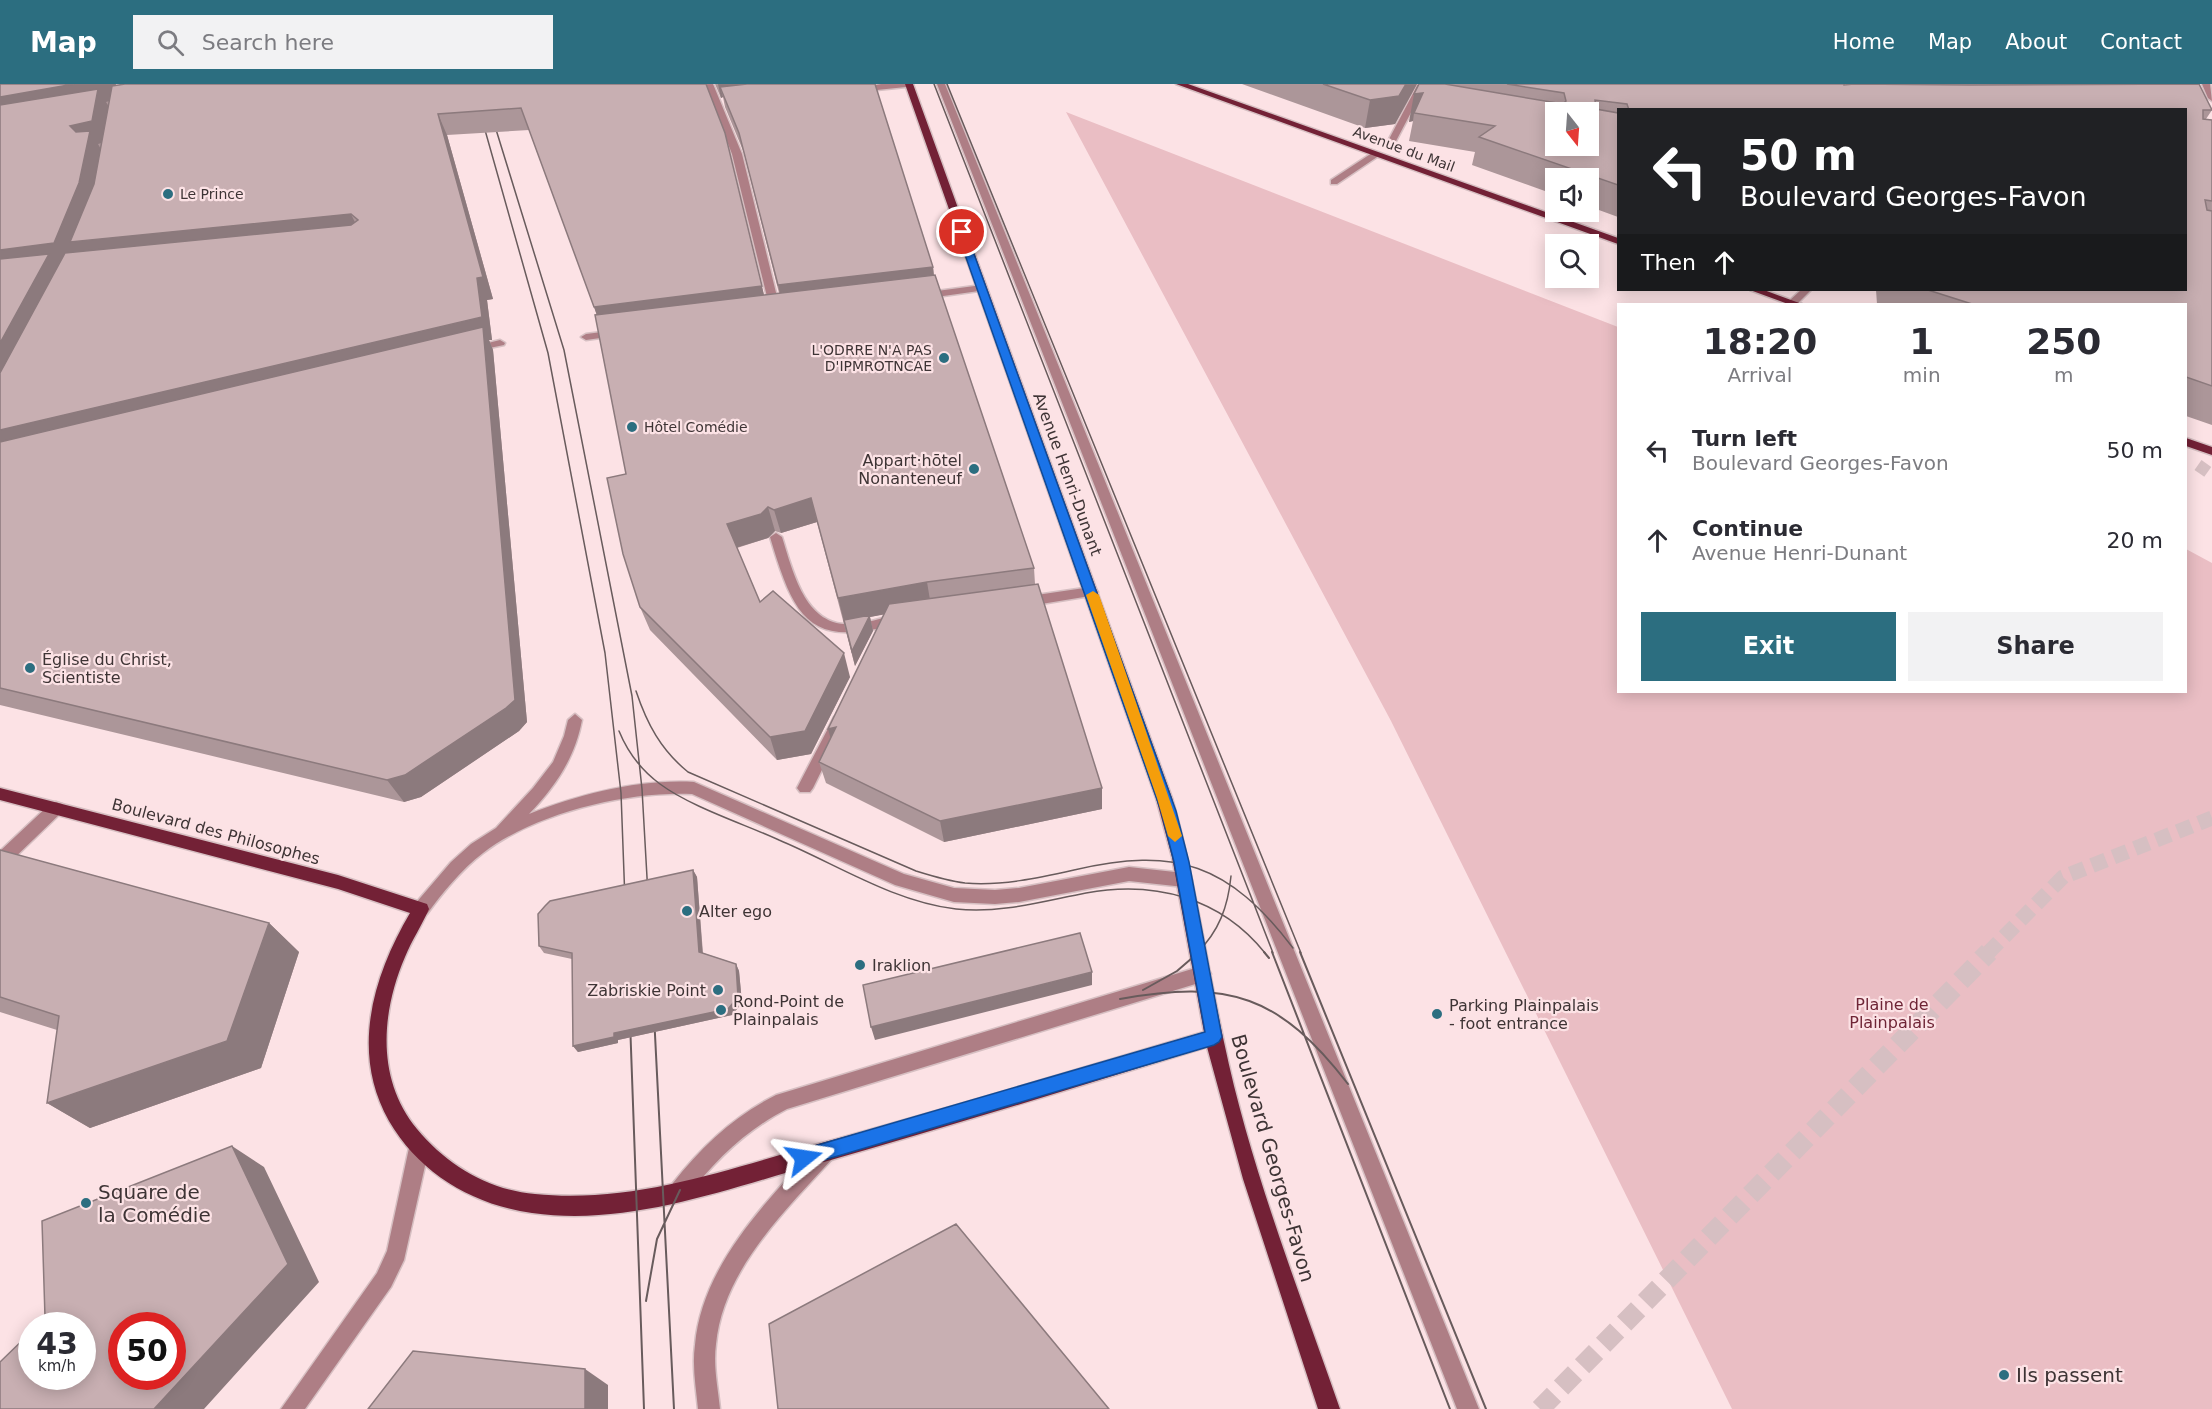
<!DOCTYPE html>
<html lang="en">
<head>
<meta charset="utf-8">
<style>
  :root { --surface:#fff; --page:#f2f2f3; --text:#2b2b33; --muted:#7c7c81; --accent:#2c6e80 }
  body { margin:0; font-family:"DejaVu Sans",sans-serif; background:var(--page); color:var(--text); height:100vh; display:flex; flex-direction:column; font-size:22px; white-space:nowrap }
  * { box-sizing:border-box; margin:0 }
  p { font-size:20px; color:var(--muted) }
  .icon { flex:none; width:33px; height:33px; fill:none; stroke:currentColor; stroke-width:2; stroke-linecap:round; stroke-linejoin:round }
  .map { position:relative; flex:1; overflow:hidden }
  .drawer { position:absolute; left:1617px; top:219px; width:570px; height:390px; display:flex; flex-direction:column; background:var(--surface); border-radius:0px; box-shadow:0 3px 15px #0003 }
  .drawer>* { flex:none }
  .banner { position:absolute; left:1617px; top:24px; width:570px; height:183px; border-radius:0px; box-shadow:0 3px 15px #0003; background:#202124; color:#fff; overflow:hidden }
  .needle { width:39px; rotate:163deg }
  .fabs { position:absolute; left:1545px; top:18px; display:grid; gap:12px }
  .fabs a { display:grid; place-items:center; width:54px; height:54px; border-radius:0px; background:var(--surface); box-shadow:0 3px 15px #0003; font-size:30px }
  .speed { position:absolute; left:18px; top:1228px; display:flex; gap:12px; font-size:30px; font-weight:700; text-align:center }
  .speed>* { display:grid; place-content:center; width:78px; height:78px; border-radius:50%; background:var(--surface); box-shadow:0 3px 15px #0003; line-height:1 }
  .speed small { font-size:15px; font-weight:400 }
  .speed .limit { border:9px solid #d22; background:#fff; color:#111 }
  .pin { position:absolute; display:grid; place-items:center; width:51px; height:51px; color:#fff; margin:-26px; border:3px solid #fff; border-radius:50%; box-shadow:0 2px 6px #0007 }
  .me { position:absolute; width:66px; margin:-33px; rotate:75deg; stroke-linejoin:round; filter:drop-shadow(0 0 4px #0008) }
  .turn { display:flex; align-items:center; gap:21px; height:126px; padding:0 24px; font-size:27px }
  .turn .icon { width:78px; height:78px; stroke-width:2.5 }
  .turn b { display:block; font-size:42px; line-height:51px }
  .then { display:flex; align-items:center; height:57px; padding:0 24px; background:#0003; gap:12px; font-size:22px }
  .eta { display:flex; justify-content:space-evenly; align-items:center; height:102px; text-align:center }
  .eta b { font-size:36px; font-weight:700; line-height:42px }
  .cta { display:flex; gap:12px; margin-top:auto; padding:12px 24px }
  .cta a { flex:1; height:69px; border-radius:0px; background:var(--accent); color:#fff; font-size:24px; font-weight:700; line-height:69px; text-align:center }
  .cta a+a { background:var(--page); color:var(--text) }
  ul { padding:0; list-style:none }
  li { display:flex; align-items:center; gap:18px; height:90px; padding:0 24px }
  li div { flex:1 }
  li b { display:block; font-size:22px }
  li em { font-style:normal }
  header { display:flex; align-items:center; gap:36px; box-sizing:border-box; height:84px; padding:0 30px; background:var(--accent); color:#fff }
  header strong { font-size:28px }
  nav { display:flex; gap:33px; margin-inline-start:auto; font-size:21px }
  .search { width:420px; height:54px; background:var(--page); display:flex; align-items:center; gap:15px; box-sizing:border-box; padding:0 21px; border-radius:0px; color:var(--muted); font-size:22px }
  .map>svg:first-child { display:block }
</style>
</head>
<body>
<header>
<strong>Map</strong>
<div class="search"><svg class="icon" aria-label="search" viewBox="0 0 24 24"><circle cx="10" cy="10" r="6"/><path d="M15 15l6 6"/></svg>Search here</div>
<nav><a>Home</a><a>Map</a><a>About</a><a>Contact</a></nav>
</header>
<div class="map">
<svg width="2212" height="1325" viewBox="0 0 2212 1325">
  <rect width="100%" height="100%" fill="#fce2e5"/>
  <!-- green -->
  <path fill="#eabec4" d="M1066,28L1618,243V608H2186V465L2212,479V1325H1732L1391,637Z"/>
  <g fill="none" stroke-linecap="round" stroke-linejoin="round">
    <!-- minor-tunnel-far2 -->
    <path stroke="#d6bfc2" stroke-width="12" stroke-dasharray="12 6" stroke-linecap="butt" d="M2198,381L2212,391"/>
    <!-- minor-tunnel-far1 -->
    <path stroke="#d6bfc2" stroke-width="15" stroke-dasharray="15 8" stroke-linecap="butt" d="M1988,869L2063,793L2212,734"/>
    <!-- minor-tunnel -->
    <path stroke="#d6bfc2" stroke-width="20" stroke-dasharray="20 10" stroke-linecap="butt" d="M1540,1325L1989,868"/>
    <!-- minor casing -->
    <g stroke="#d6bfc2" stroke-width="3">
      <path id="minor" d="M705,0H713L742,70L781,229L780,231L771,229L732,70Z
        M881,0H910L906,3L857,8L853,5Z
        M937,0H945L1479,1325H1457Z
        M1418,0H1426L1396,57L1389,59L1388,57Z
        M2202,0H2210L2212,17L2208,14Z
        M1372,69L1380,71L1337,100H1331V96Z
        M982,201L986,202V206L922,215L917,212L922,209Z
        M1801,206H1811L1797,220H1789V217Z
        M618,246L623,249L622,251L586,256L581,253L586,250Z
        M500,256L505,259L504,261L470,268L464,265Z
        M776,449L782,453C792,484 803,536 843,540C861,542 881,534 898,530L905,535L903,538C810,566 795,537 770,453Z
        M1091,503L1096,505L1098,508L1096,511L1023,523L1016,518L1023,513Z
        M575,630L582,636C575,674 555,703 529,730C581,710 638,695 694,698L904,790L954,804L995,806L1019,804L1129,783L1184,789L1190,791L1192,796L1190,801L1184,803L1129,797L1019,818L995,820L954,818L895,801L692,710C627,707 535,729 483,769C461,786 443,808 427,830L421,832L415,830L413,825L415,820L451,778L471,760L496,744L533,704L553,678L564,652L568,636Z
        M839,631L846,637L813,704L810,708H800L797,704L834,633Z
        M56,718L62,720L64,724L62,728L6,782L0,784V767L50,720Z
        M1202,882L1208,885L1211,890L1208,895L1202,898L787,1025C746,1046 715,1076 687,1113L680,1116L673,1113L670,1106L673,1099C702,1062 734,1032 776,1011Z
        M419,1055L426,1057L429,1064L404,1176L391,1203L305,1325H281L377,1189L387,1167L409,1064L412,1057Z
        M825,1059L832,1061L835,1068L832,1075C785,1127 723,1186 716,1260C713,1282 718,1304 720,1325H698C696,1304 692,1282 695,1261C702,1181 767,1117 818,1061Z"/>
    </g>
    <!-- major casing -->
    <g stroke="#d6bfc2" stroke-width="3">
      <path id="major" d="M905,0H913L1172,714C1195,794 1206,877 1224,958C1250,1083 1298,1204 1340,1325H1318L1243,1095L1207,963C1077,1003 947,1043 817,1080C726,1105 628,1143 532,1129C473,1121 419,1089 389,1037C350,968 373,892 410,829L338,805L0,716V704L338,791L427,820L429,825C422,841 412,856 405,873C381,929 376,995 417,1045C447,1081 488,1106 535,1110C632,1120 726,1086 818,1060C947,1025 1075,986 1204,948L1172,773L1156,714Z
        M1176,0H1188L1618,154V160Z
        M1750,206H1764L1802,220H1788Z
        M2186,354L2212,363V371L2186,362Z"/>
    </g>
    <!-- minor -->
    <use href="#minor" fill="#ae7e85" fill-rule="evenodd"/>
    <!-- major -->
    <use href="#major" fill="#732136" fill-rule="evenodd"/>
    <!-- tram-far1 -->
    <path stroke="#685b5c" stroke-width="1.5" d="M472,0L548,269L605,569L621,709L625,817
      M482,0L564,266L632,612L642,705L648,811
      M934,0L1273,869
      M947,0L1301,869
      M636,607C647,640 661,666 688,688L916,787C932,792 948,797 965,799C1002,802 1038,794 1074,786C1176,762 1229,780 1293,864
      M619,647C628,669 641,686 660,700C691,723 744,740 779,756C836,780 894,818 956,825C1000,830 1044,817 1086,809C1155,796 1221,814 1265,869
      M1197,869C1219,847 1228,823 1231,792"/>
    <!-- tram -->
    <path stroke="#685b5c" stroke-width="2" d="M1264,868L1269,874
      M1272,868L1450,1325
      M1300,868L1486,1325
      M1143,906L1177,887L1199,868
      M1120,915C1229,895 1280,912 1348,1000
      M654,931L674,1325
      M630,937L644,1325
      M646,1217L657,1155L680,1106"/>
  </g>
  <!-- wall -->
  <path fill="#ac9699" d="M0,0L115,2L706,0L764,211L779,209L744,69L725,23L723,13L721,14L715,0H875L933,183L934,191L1034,484L1035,500L1102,704V725L944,758L826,699L819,678L830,655L884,530L870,533L873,547L855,582L817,438L781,449L775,447L768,454L737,464L760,518L850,593L811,670L777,676L650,546L640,523L626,390L597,231L529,46L447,51L493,215L487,216L492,256H489L493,266L527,638L519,647L421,713L404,718L0,621Z
    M1242,0H1417L1395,40L1365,44Z
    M1419,0H1844V1L1847,0H2199L2212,26L2206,35L2212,36V341L2186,332V220H1877L1876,206H2186V26H1618V133L1588,122V94H1556V111L1472,81L1475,68L1409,57L1413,37L1409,38Z
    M0,766L269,839L299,868L261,984L90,1044L47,1019L57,946L0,928Z
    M693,786L697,793L703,869L736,880L739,887L742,919L732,931L618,956V959L578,968L573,962L572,875L544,869L539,862Z"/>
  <!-- shaded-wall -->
  <path fill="#8c7a7d" d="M74,0H116L113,16L106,18L111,26L105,58L98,60L103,69L351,130L362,153L0,317V13Z
    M718,0H858L720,3L723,13L721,14Z
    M1406,0H1417L1395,40L1365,44L1370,16Z
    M1423,9L1414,29L1413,37L1409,38L1414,10Z
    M438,30L447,51L493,215L487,216L492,256H489L493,266L527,638L519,647L421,713L404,718L387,696L0,374V346L482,233Z
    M933,183L935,205L783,224L778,201Z
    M762,202L767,225L602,246L594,223Z
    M811,414L817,438L781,449L774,426Z
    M768,423L775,447L768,454L735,464L727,440Z
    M927,498L931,522L870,533L873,547L855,582L838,514Z
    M844,569L850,593L811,670L777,676L770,653Z
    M836,643L834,666L828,645Z
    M1102,704V725L944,758L940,737Z
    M693,786L697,793L703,875L699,868Z
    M269,839L299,868L261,984L90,1044L47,1019Z
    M736,880L739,887L742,919L732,931L618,956V959L578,968L573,962L614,949Z
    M1092,888V901L875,956L871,943Z
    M232,1062L264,1083L319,1198L204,1325H154Z
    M585,1285L608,1301V1325H585Z"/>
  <!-- building -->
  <path fill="#c8afb2" stroke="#8c7a7d" stroke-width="1.5" fill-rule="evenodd" d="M0,0H74L0,13Z
    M125,0H706L725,49L762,202L594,223L521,24L438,30L483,193L477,194L482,233L0,346V289L65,169L351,141L358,136L351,130L70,158L94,100L112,2Z
    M747,0H875L933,183L778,201L739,49L720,3Z
    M1323,0H1406L1399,12L1370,16Z
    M1419,0H1445L1563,20L1566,17L1564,9L1507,0H1844V1L1854,0L1970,1L2199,0L2212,26H2203V35L2212,36V117L2205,116L2207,126L2212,127V302L2186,293V220H1972L1928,206H2186V26H1629L1627,20L1595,16L1596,25L1618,29V101L1479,53L1495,42L1414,29L1423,9L1414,10ZM1556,28H1588V62H1556Z
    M98,5L92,37L70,42L76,48L90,47L79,99L54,159L0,166V21Z
    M49,170L0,259V175Z
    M935,191L1034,484L927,498L838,514L811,414L774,426L768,423L761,430L727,440L760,518L773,507L844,569L805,647L770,653L640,523L623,470L607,394L626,390L595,231Z
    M483,243L515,616L506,624L405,691L387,696L0,604V358Z
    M1038,500L1102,704L940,737L819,678L836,643L828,645L889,520Z
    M870,531L852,567L844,536Z
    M0,766L269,839L227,957L47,1019L59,932L0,913Z
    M693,786L699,868L736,880L738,913L728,925L614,949V953L573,962L572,869L539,862L538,830L545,822L550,817Z
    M1080,849L1092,888L871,943L863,901Z
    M232,1062L288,1180L154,1325H0V1278L32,1247V1293H82V1242H36L45,1233L42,1137ZM122,1242H172V1293H122Z
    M956,1140L1109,1325H778L769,1240Z
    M413,1267L585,1285V1325H368Z"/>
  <!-- route -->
  <path fill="#1a73e8" stroke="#114b97" stroke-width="1.5" d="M962,145L966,148L1176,727L1189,778L1222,953L1219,958L1214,961L804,1082L798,1080L795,1074L798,1068L804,1065L1205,948L1174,778L1161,727L957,148Z"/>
  <!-- slow -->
  <path fill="#f59e0b" d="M1093,507L1099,511L1182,752L1175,758L1168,752L1157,714L1086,511Z"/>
  <!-- markers -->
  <g fill="#2c6e80" stroke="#fce2e5" stroke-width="2">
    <circle cx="168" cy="110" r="6"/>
    <circle cx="944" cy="274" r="6"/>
    <circle cx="632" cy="343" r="6"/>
    <circle cx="974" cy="385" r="6"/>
    <circle cx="30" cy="584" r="6"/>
    <circle cx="687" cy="827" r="6"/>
    <circle cx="860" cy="881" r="6"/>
    <circle cx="718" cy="906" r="6"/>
    <circle cx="721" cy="926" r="6"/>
    <circle cx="1437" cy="930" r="6"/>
    <circle cx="86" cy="1119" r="6"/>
    <circle cx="2004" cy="1291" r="6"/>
  </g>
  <g text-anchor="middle" stroke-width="4.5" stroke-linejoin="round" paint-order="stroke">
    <!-- far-street labels -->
    <g font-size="14" fill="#3e3435" stroke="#fce2e5">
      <text transform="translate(1404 65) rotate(20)" y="5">Avenue du Mail</text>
    </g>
    <!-- far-poi labels -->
    <g font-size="14" fill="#3e3435" stroke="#fce2e5" text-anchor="start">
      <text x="180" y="115">Le Prince</text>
      <text x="932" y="271" text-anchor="end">L'ODRRE N'A PAS<tspan x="932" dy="16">D'IPMROTNCAE</tspan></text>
      <text x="644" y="348">Hôtel Comédie</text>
    </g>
    <!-- poi labels -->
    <g font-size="16" fill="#3e3435" stroke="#fce2e5" text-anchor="start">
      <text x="962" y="382" text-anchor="end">Appart‧hōtel<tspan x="962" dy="18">Nonanteneuf</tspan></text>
      <text x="42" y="581">Église du Christ,<tspan x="42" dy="18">Scientiste</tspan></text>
      <text x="699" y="833">Alter ego</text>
      <text x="872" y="887">Iraklion</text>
      <text x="706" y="912" text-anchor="end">Zabriskie Point</text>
      <text x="733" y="923">Rond-Point de<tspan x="733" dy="18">Plainpalais</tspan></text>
      <text x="1449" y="927">Parking Plainpalais<tspan x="1449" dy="18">- foot entrance</tspan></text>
    </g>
    <!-- street labels -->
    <g font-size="16" fill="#3e3435" stroke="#fce2e5">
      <text transform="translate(1068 390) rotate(70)" y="6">Avenue Henri-Dunant</text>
      <text transform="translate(216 747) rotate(15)" y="6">Boulevard des Philosophes</text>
    </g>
    <!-- park labels -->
    <g font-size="16" fill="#6f2536" stroke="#fce2e5">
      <text x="1892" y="926">Plaine de<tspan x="1892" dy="18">Plainpalais</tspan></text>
    </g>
    <!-- near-street labels -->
    <g font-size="20" fill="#3e3435" stroke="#fce2e5">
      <text transform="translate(1273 1074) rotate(74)" y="7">Boulevard Georges-Favon</text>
    </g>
    <!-- near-poi labels -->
    <g font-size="20" fill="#3e3435" stroke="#fce2e5" text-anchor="start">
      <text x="98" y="1115">Square de<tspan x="98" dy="23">la Comédie</tspan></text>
      <text x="2016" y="1298">Ils passent</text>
    </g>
  </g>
</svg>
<div class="fabs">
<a><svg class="needle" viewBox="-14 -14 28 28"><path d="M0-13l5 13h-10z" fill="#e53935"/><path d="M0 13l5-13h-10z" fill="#7c7c81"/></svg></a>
<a><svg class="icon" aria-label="sound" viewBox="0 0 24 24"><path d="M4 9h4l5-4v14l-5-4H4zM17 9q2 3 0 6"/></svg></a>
<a><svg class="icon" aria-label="search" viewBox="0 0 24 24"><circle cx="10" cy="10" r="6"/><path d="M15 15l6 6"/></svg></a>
</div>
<div class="speed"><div>43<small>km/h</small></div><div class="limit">50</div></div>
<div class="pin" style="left:962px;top:148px;background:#d93025"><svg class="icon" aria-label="arrive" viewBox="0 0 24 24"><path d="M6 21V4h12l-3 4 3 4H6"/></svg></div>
<svg class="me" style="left:804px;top:1074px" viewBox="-20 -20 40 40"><path d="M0-17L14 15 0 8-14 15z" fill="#1a73e8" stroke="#fff" stroke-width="4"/></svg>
<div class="banner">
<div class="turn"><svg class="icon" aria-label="left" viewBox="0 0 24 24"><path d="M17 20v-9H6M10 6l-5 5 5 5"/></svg><div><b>50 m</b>Boulevard Georges-Favon</div></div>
<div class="then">Then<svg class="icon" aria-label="ahead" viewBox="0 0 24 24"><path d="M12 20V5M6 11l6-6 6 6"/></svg></div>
</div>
<section class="drawer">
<div class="eta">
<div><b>18:20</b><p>Arrival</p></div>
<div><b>1</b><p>min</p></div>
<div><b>250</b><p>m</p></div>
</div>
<ul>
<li><svg class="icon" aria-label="left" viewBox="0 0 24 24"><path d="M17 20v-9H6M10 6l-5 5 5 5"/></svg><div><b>Turn left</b><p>Boulevard Georges-Favon</p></div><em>50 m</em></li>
<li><svg class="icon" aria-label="ahead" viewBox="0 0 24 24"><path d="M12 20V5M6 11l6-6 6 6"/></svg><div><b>Continue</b><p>Avenue Henri-Dunant</p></div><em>20 m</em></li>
</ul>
<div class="cta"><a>Exit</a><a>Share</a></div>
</section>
</div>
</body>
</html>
